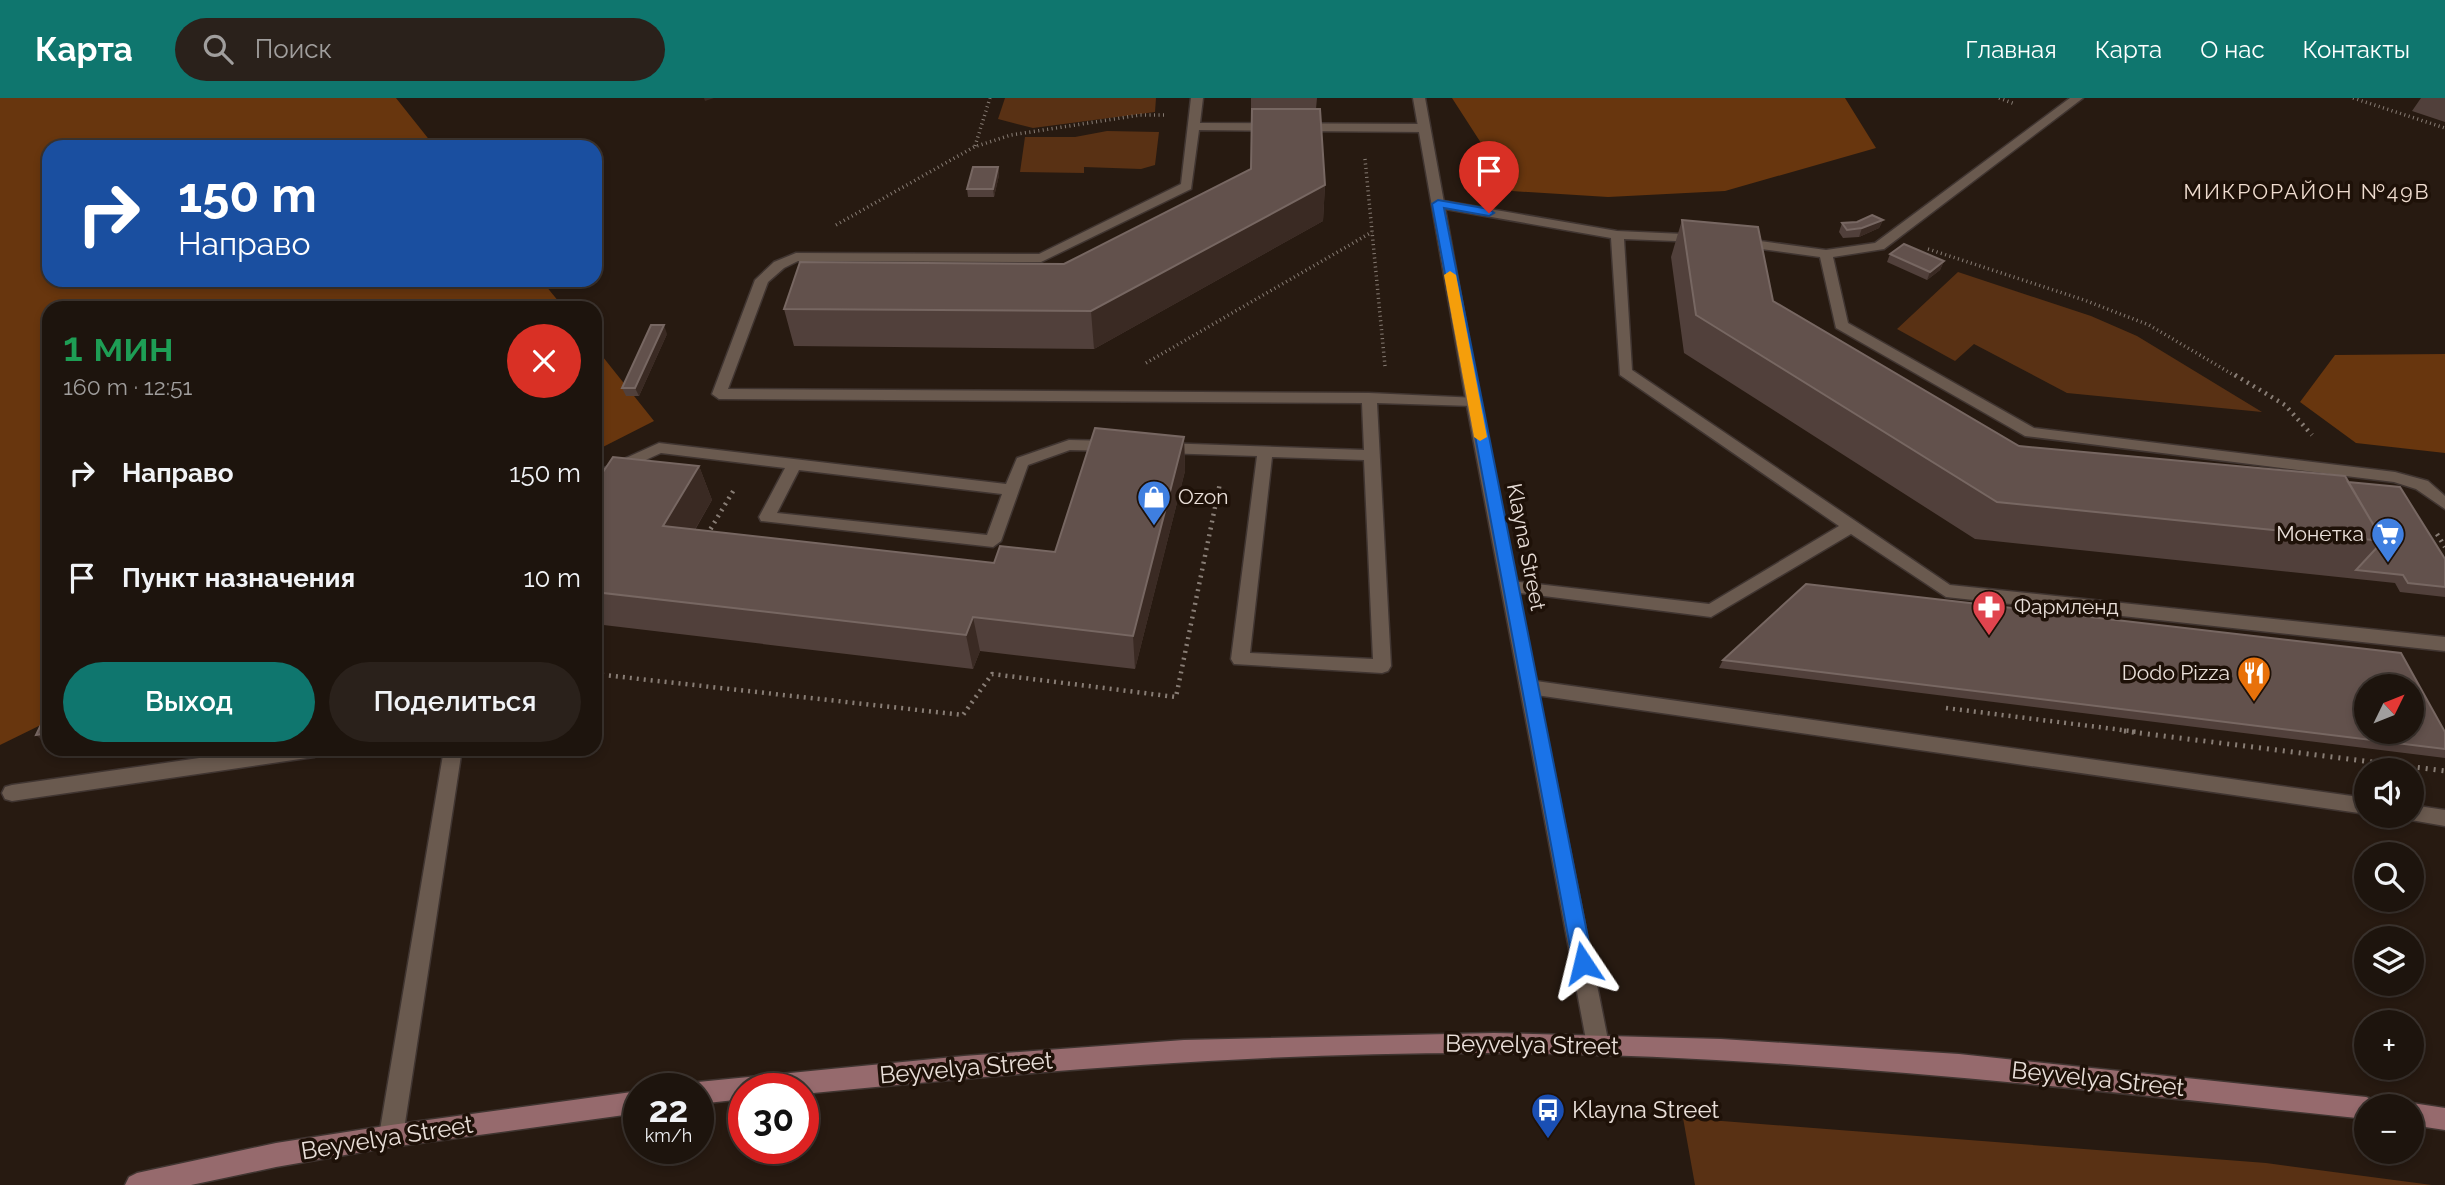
<!DOCTYPE html>
<html lang="ru">
<head>
<meta charset="utf-8">
<style>
  :root { --surface:#1d140d; --page:#2a211b; --text:#f1f3f6; --muted:#a09e9d; --line:#3b332e; --accent:#0f766e }
  body { margin:0; font-family:Raleway,sans-serif; background:var(--page); color:var(--text); height:100vh; display:flex; flex-direction:column; font-size:26px; white-space:nowrap }
  * { box-sizing:border-box; margin:0 }
  p { font-size:23px; color:var(--muted) }
  .icon { flex:none; width:38px; height:38px; fill:none; stroke:currentColor; stroke-width:2; stroke-linecap:round; stroke-linejoin:round }
  .map { position:relative; flex:1; overflow:hidden }
  .details { position:absolute; left:42px; top:203px; width:560px; height:455px; display:flex; flex-direction:column; background:var(--surface); border-radius:21px; box-shadow:0 4px 10px #0003,0 0 0 2px var(--line) }
  .details>* { flex:none }
  .guide { position:absolute; left:42px; top:42px; width:560px; height:147px; border-radius:21px; box-shadow:0 4px 10px #0003,0 0 0 2px var(--line); background:#1a4fa0; color:#fff; overflow:hidden }
  .needle { width:46px; rotate:47deg }
  .buttons { position:absolute; left:2354px; top:576px; display:grid; gap:14px }
  .buttons a { display:grid; place-items:center; width:70px; height:70px; border-radius:50%; background:var(--surface); box-shadow:0 4px 10px #0003,0 0 0 2px var(--line); font-size:35px }
  .speed { position:absolute; left:623px; top:975px; display:flex; gap:14px; font-size:35px; font-weight:700; text-align:center }
  .speed>* { display:grid; place-content:center; width:91px; height:91px; border-radius:50%; background:var(--surface); box-shadow:0 4px 10px #0003,0 0 0 2px var(--line); line-height:1 }
  .speed small { font-size:18px; font-weight:400 }
  .speed .limit { border:10px solid #d22; background:#fff; color:#111 }
  .pin { position:absolute; display:grid; place-items:center; width:60px; height:60px; color:#fff; margin:-72px -30px; border-radius:50% 50% 50% 0; rotate:-45deg; box-shadow:0 0 7px #0007 }
  .pin .icon { rotate:45deg }
  .me { position:absolute; width:77px; margin:-38px; rotate:350deg; stroke-linejoin:round; filter:drop-shadow(0 0 5px #0008) }
  .turn { display:flex; align-items:center; gap:24px; height:147px; padding:0 21px; font-size:32px }
  .turn .icon { width:91px; height:91px; stroke-width:2.5 }
  .turn b { display:block; font-size:49px; line-height:60px }
  .round { display:grid; place-items:center; flex:none; width:74px; height:74px; border-radius:37px; background:var(--page) }
  .head { display:flex; align-items:center; justify-content:space-between; height:119px; padding:0 21px }
  h1 { font-size:42px; font-weight:600; line-height:52px; color:#1e9e55 }
  .primary-button { display:flex; gap:14px; margin-top:auto; padding:14px 21px }
  .primary-button a { flex:1; height:80px; border-radius:42px; background:var(--accent); color:#fff; font-size:28px; font-weight:600; line-height:80px; text-align:center }
  .primary-button a+a { background:var(--page); color:var(--text) }
  ul { padding:0; list-style:none }
  li { display:flex; align-items:center; gap:21px; height:105px; padding:0 21px }
  li div { flex:1 }
  li b { display:block; font-size:26px }
  li em { font-style:normal }
  header { display:flex; align-items:center; gap:42px; box-sizing:border-box; height:98px; padding:0 35px; background:var(--accent); color:#fff }
  header strong { font-size:33px }
  nav { display:flex; gap:38px; margin-inline-start:auto; font-size:24px }
  .search { width:490px; height:63px; background:var(--page); display:flex; align-items:center; gap:18px; box-sizing:border-box; padding:0 24px; border-radius:38px; color:var(--muted); font-size:26px }
  .map>svg:first-child { display:block }
</style>
</head>
<body>
<header>
<strong>Карта</strong>
<div class="search"><svg class="icon" aria-label="search" viewBox="0 0 24 24"><circle cx="10" cy="10" r="6"/><path d="M15 15l6 6"/></svg>Поиск</div>
<nav><a>Главная</a><a>Карта</a><a>О нас</a><a>Контакты</a></nav>
</header>
<div class="map">
<svg width="2445" height="1087" viewBox="0 0 2445 1087">
  <rect width="100%" height="100%" fill="#271a11"/>
  <!-- green -->
  <path fill="#593114" d="M1005,0H1156L1155,14L1033,30L998,21Z
    M1107,33L1159,34L1155,67L1141,71L1084,69V75L1020,74L1025,39H1075Z
    M1958,174L2091,218L2137,238L2262,314L2067,295L1974,246L1955,263L1897,231Z
    M1683,1020L2266,1065L2432,1087H1695Z"/>
  <!-- forest -->
  <path fill="#68360e" d="M0,0H396L435,49H49V182H541L564,210H49V623L0,647Z
    M1452,0H1845L1876,50L1725,93L1608,99L1512,93Z
    M595,249L654,323L595,353Z
    M2445,256V355L2356,345L2300,304L2335,257Z"/>
  <g fill="none" stroke-linecap="round" stroke-linejoin="round">
    <!-- service casing -->
    <g stroke="#403531" stroke-width="3">
      <path id="service" d="M1191,0H1203L1200,25L1424,26L1430,30L1424,34L1199,32L1191,91L1041,164L798,163L784,170L768,184L728,291L1369,295L1478,300L1480,303L1478,306L1473,308L1377,305L1391,568L1388,573L1382,575L1234,566L1231,561L1257,358L1162,355L1154,350L1162,345L1364,352L1362,305L719,301L712,296L755,182L774,164L796,155L1039,156L1181,86ZM1272,359L1364,362L1373,561L1250,555Z
        M2070,0H2083L1884,151L1833,159L1848,225L2034,330L2395,374L2428,383L2445,398V411L2416,391L2394,384L2025,338L1836,230L1820,159L1739,148L1733,144L1739,140L1826,152L1875,145Z
        M1438,102L1617,133L1706,137V143L1701,144L1624,141L1632,272L1950,487L2445,539V553L1946,499L1851,436L1711,519L1505,493L1503,489L1511,483L1709,506L1839,428L1620,277L1611,140L1434,109L1432,106Z
        M1069,342L1113,343L1121,348L1113,353L1070,352L1028,367L1001,443L993,449L761,423L759,419L785,370L661,355L595,385V374L659,345L1006,386L1017,360ZM799,372L1002,396L987,437L777,415Z
        M1529,582L2366,700V716L1529,596L1523,594L1520,589L1523,584Z
        M262,651H323L321,656L314,659L12,703L5,701L2,695L5,689L12,687Z
        M444,651H462L403,1038L399,1046L391,1049L383,1046L379,1038Z
        M2412,707L2445,712V728L2405,721L2404,718H2412Z"/>
    </g>
    <!-- minor casing -->
    <g stroke="#403531" stroke-width="3">
      <path id="minor" d="M1413,0H1425L1480,303L1609,947L1606,954L1598,957L1590,954L1587,947L1466,303Z"/>
    </g>
    <!-- secondary casing -->
    <g stroke="#403531" stroke-width="3">
      <path id="secondary" d="M1494,935L1721,941L1959,956L2366,999L2374,1002L2377,1008H2366V1021C2076,990 1787,957 1495,955C1264,954 1033,973 803,996V990H744V1001L698,1006V990H689L698,984L964,958L1184,942Z
        M639,993V1015L391,1049L276,1069L191,1087H125L129,1079L137,1075L276,1045L391,1027Z
        M2412,1005L2445,1010V1032L2412,1027V1008H2404Z"/>
    </g>
    <!-- path-far2 -->
    <path stroke="#887d75" stroke-width="3.5" stroke-dasharray="1 3.5" stroke-linecap="butt" d="M1999,0L2015,6
      M2353,0L2445,30
      M975,48L990,0
      M1365,61L1385,268
      M836,127L974,49L1011,37L1140,17H1164
      M1928,151L2084,202L2149,227L2237,279
      M1146,265L1372,134"/>
    <!-- path-far1 -->
    <path stroke="#887d75" stroke-width="4.5" stroke-dasharray="2 5" stroke-linecap="butt" d="M2235,277L2285,307L2312,337
      M2437,436L2445,449
      M707,437L735,390
      M595,576L963,617L992,576L1176,599L1220,385
      M1946,610L2138,634"/>
    <!-- path -->
    <path stroke="#887d75" stroke-width="5" stroke-dasharray="2 6" stroke-linecap="butt" d="M2124,633L2445,673"/>
    <!-- service -->
    <use href="#service" fill="#6a5a4f" fill-rule="evenodd"/>
    <!-- minor -->
    <use href="#minor" fill="#6a5a4f" fill-rule="evenodd"/>
    <!-- secondary -->
    <use href="#secondary" fill="#966a6d" fill-rule="evenodd"/>
  </g>
  <!-- wall -->
  <path fill="#51403b" d="M1251,0H1317L1316,11L1325,87L1323,123L1094,251L794,248L784,211L1064,166L1251,71L1252,14H1251Z
    M2419,0H2445V24L2412,13L2421,0Z
    M998,69L999,77L994,99H968L967,91Z
    M1682,122L1773,203L2019,348L2348,384L2445,461V499L2400,494L2395,485L1975,441L1684,255L1671,159Z
    M1883,122L1879,130L1859,139L1843,140L1839,134L1842,125Z
    M1890,156L1944,163L1940,172L1927,182L1887,164Z
    M667,236L639,298H626L622,290Z
    M1184,339L1185,373L1135,571L980,553L973,571L595,526V386L699,368L712,402L695,432L994,465L1055,454Z
    M1723,562L2445,634V660L1719,570Z"/>
  <!-- shaded-wall -->
  <path fill="#3a2a23" d="M704,0H714L705,3Z
    M998,69L999,77L994,99L993,91Z
    M1325,87L1323,123L1094,251L1091,213Z
    M1883,122L1879,130L1859,139L1862,130Z
    M1944,163L1940,172L1927,182L1930,174Z
    M664,227L667,236L639,298L635,290Z
    M1184,339L1185,373L1135,571L1133,538Z
    M699,368L712,402L677,462L663,428Z
    M973,519L980,553L973,571L966,537Z
    M49,635V645H45L36,637Z"/>
  <!-- building -->
  <path fill="#62514c" stroke="#776762" stroke-width="2" fill-rule="evenodd" d="M1252,11H1320L1325,87L1091,213L784,211L800,164L1064,166L1251,71Z
    M973,69H998L993,91H967Z
    M1872,117L1883,122L1862,130L1847,132L1842,125L1857,124Z
    M1682,122L1758,129L1773,203L2019,348L2345,378L2383,443L1997,404L1696,217Z
    M1904,146L1944,163L1930,174L1890,156Z
    M651,227H664L635,290H622Z
    M1095,330L1184,339L1133,538L973,519L966,537L595,494V386L613,359L699,368L663,428L994,465L1000,448L1055,454Z
    M2348,384L2400,389L2445,461V489L2408,485L2403,477L2356,472L2383,443Z
    M1806,486L2401,555L2445,634V651L1723,562ZM2366,588H2412V634H2366Z
    M49,610V635L36,637Z"/>
  <!-- route -->
  <path fill="#1a73e8" stroke="#114b97" stroke-width="2" d="M1438,102L1489,111L1494,115L1489,118L1444,110L1593,865L1590,871L1583,874L1576,871L1573,865L1432,106Z"/>
  <!-- slow -->
  <path fill="#f59e0b" d="M1450,173L1456,177L1487,339L1480,343L1474,339L1444,177Z"/>
  <!-- icons -->
  <defs>
    <g id="shop-pin" transform="scale(1.75)"><path d="M0 17L-7.5 6A9.5 9.5 0 1 1 7.5 6Z" fill="#3f7fe0" stroke="#1e1108"/><path d="M-5-2.5h2.3a2.7 3.5 0 0 1 5.4 0H5L5.5 6h-11ZM-1.5-2.5h3a1.5 2.3 0 0 0-3 0Z" fill="#fff"/></g>
    <g id="supermarket-pin" transform="scale(1.75)"><path d="M0 17L-7.5 6A9.5 9.5 0 1 1 7.5 6Z" fill="#3f7fe0" stroke="#1e1108"/><path d="M-6-5.5h2.5l.6 2H6L4.5 2H-2.5L-4.4-4H-6ZM-1.5 3.2a1.3 1.3 0 1 0 .1 0ZM3 3.2a1.3 1.3 0 1 0 .1 0Z" fill="#fff"/></g>
    <g id="pharmacy-pin" transform="scale(1.75)"><path d="M0 17L-7.5 6A9.5 9.5 0 1 1 7.5 6Z" fill="#e0444e" stroke="#1e1108"/><path d="M-2-6h4v4h4v4h-4v4h-4v-4h-4v-4h4Z" fill="#fff"/></g>
    <g id="restaurant-pin" transform="scale(1.75)"><path d="M0 17L-7.5 6A9.5 9.5 0 1 1 7.5 6Z" fill="#e8710a" stroke="#1e1108"/><path d="M-5-6h1v4h1v-4h1v4h1v-4h1v5L-1.5 .5V6h-2V.5L-5-1ZM5-6V6H3V1.5H1.5Q1.5-4 5-6Z" fill="#fff"/></g>
    <g id="bus-pin" transform="scale(1.75)"><path d="M0 17L-7.5 6A9.5 9.5 0 1 1 7.5 6Z" fill="#1a4fb4" stroke="#1e1108"/><path d="M-5-6H5V4H4V6H2V4H-2V6H-4V4H-5ZM-3.5-4V0h7V-4ZM-3.5 1.2v1.5H-2V1.2ZM2 1.2v1.5H3.5V1.2Z" fill="#fff"/></g>
  </defs>
  <g fill-rule="evenodd">
    <use href="#shop-pin" x="1154" y="399"/>
    <use href="#supermarket-pin" x="2388" y="436"/>
    <use href="#pharmacy-pin" x="1989" y="509"/>
    <use href="#restaurant-pin" x="2254" y="575"/>
    <use href="#bus-pin" x="1548" y="1012"/>
  </g>
  <g text-anchor="middle" stroke-width="7" stroke-linejoin="round" paint-order="stroke">
    <!-- far-quarter labels -->
    <g font-size="21" letter-spacing="2" fill="#efdccf" stroke="#1e1108">
      <text x="2307" y="101">МИКРОРАЙОН №49В</text>
    </g>
    <!-- poi labels -->
    <g font-size="21" fill="#e9dfd9" stroke="#1e1108" text-anchor="start">
      <text x="1178" y="406">Ozon</text>
      <text x="2364" y="443" text-anchor="end">Монетка</text>
      <text x="2014" y="516">Фармленд</text>
      <text x="2230" y="582" text-anchor="end">Dodo Pizza</text>
    </g>
    <!-- street labels -->
    <g font-size="21" fill="#e9dfd9" stroke="#1e1108">
      <text transform="translate(1526 449) rotate(79)" y="7">Klayna Street</text>
    </g>
    <!-- near-street labels -->
    <g font-size="24" fill="#e9dfd9" stroke="#1e1108">
      <text transform="translate(1532 947) rotate(1)" y="8">Beyvelya Street</text>
      <text transform="translate(966 970) rotate(-5)" y="8">Beyvelya Street</text>
      <text transform="translate(2098 981) rotate(6)" y="8">Beyvelya Street</text>
      <text transform="translate(387 1040) rotate(-9)" y="8">Beyvelya Street</text>
    </g>
    <!-- near-poi labels -->
    <g font-size="24" fill="#e9dfd9" stroke="#1e1108" text-anchor="start">
      <text x="1572" y="1020">Klayna Street</text>
    </g>
  </g>
</svg>
<div class="buttons">
<a><svg class="needle" viewBox="-14 -14 28 28"><path d="M0-13l5 13h-10z" fill="#e53935"/><path d="M0 13l5-13h-10z" fill="#a09e9d"/></svg></a>
<a><svg class="icon" aria-label="sound" viewBox="0 0 24 24"><path d="M4 9h4l5-4v14l-5-4H4zM17 9q2 3 0 6"/></svg></a>
<a><svg class="icon" aria-label="search" viewBox="0 0 24 24"><circle cx="10" cy="10" r="6"/><path d="M15 15l6 6"/></svg></a>
<a><svg class="icon" aria-label="layers" viewBox="0 0 24 24"><path d="M12 4l9 5-9 5-9-5zM3 14l9 5 9-5"/></svg></a>
<a>+</a>
<a>−</a>
</div>
<div class="speed"><div>22<small>km/h</small></div><div class="limit">30</div></div>
<div class="pin" style="left:1489px;top:115px;background:#d93025"><svg class="icon" aria-label="arrive" viewBox="0 0 24 24"><path d="M6 21V4h12l-3 4 3 4H6"/></svg></div>
<svg class="me" style="left:1583px;top:865px" viewBox="-20 -20 40 40"><path d="M0-17L14 15 0 8-14 15z" fill="#1a73e8" stroke="#fff" stroke-width="4"/></svg>
<div class="guide">
<div class="turn"><svg class="icon" aria-label="right" viewBox="0 0 24 24"><path d="M7 20v-9h11M14 6l5 5-5 5"/></svg><div><b>150 m</b>Направо</div></div>
</div>
<section class="details">
<div class="head"><div><h1>1 мин</h1><p>160 m · 12:51</p></div><a class="round" style="background:#d93025;color:#fff"><svg class="icon" aria-label="close" viewBox="0 0 24 24"><path d="M6 6l12 12M18 6L6 18"/></svg></a></div>
<ul>
<li><svg class="icon" aria-label="right" viewBox="0 0 24 24"><path d="M7 20v-9h11M14 6l5 5-5 5"/></svg><div><b>Направо</b></div><em>150 m</em></li>
<li><svg class="icon" aria-label="arrive" viewBox="0 0 24 24"><path d="M6 21V4h12l-3 4 3 4H6"/></svg><div><b>Пункт назначения</b></div><em>10 m</em></li>
</ul>
<div class="primary-button"><a>Выход</a><a>Поделиться</a></div>
</section>
</div>
</body>
</html>
